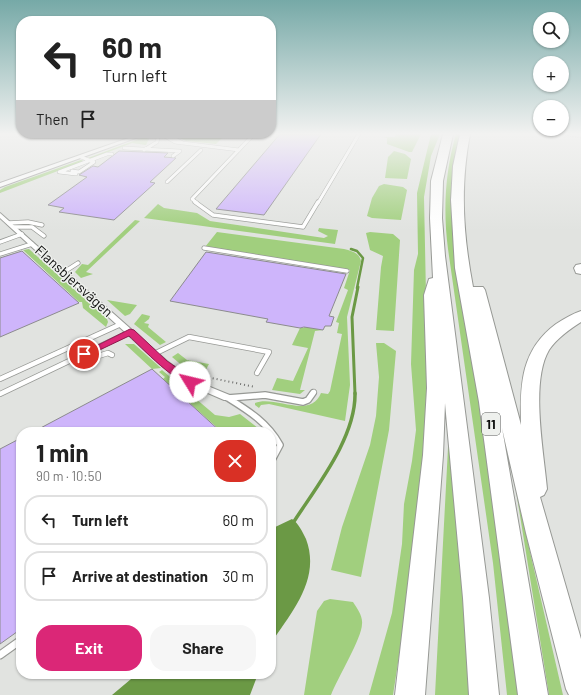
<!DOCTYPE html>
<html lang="en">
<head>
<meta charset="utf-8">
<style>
  :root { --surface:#fff; --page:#f6f6f6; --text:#222; --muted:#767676; --line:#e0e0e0; --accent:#db2777 }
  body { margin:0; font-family:Barlow,sans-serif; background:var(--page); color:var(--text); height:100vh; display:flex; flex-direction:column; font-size:15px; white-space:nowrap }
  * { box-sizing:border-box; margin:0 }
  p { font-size:13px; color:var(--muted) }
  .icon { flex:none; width:22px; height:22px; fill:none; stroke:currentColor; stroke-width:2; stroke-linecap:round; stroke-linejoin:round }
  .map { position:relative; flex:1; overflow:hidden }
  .details { position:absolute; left:16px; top:427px; width:260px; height:252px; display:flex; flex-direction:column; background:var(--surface); border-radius:16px; box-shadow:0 1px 3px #0004 }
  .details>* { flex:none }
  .top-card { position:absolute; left:16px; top:16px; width:260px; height:122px; border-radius:16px; box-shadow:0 1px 3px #0004; background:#fff; color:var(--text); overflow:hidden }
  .controls { position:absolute; left:533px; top:12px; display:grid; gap:8px }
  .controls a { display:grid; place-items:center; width:36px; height:36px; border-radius:50%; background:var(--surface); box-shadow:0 1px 3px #0004; font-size:20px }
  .pin { position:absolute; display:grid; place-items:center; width:34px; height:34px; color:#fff; margin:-17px; border:2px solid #fff; border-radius:50%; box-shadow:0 1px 4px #0007 }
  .me { position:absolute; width:44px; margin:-22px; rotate:306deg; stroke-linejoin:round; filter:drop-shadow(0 0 3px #0008) }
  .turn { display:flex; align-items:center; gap:14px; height:84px; padding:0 20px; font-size:18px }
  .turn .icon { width:52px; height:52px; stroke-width:2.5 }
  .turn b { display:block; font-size:28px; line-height:34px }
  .then { display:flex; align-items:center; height:38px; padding:0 20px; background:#0003; gap:8px; font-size:15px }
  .round { display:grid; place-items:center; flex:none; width:42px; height:42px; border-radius:16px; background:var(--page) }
  .overview { display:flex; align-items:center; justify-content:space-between; height:68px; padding:0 20px }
  h1 { font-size:24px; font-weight:700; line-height:30px }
  .primary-button { display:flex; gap:8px; margin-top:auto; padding:8px 20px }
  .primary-button a { flex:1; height:46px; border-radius:16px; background:var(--accent); color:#fff; font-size:16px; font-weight:700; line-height:46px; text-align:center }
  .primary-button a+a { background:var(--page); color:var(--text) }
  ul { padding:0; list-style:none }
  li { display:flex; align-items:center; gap:12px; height:50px; margin:0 8px 6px; padding:0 12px; border:2px solid var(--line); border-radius:16px }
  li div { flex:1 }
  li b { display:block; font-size:15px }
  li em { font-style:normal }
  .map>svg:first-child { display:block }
</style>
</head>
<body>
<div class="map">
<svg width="581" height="695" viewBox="0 0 581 695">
  <rect width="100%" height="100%" fill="#e1e3e0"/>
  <!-- green -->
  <path fill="#a1cf7e" d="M172,134H199L222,138L216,144L186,141Z
    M396,134H421L412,152H409L387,144V138L383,137H395Z
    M431,134H440L431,156L424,197L427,344L425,446L406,611L393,695H369L392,613L402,544L404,504L412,461L416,430L411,364L414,270L418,254L417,193Z
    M456,134H462L455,169L527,695H507L493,563L448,249C443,210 445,172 456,134Z
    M144,137L149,139L146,145L132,143L90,159L88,158Z
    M394,151L405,154L411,159L407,179L385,178L388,157Z
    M81,160L84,161L0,193V190L5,187Z
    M384,184L403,187L407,190L401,220L372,218L367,216L372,198L379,186Z
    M158,204L164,208L197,213L210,221L324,238L328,236L318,231L319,228L338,230L335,244L144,218Z
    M135,220L140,221L86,272L93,274L81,278L75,272L82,264L88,265Z
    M217,232L344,249C351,251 359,252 361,261L347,317L350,385L345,421L269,404L261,405L259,408L255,405V403C275,395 310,420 321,393L328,394L330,391L342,334L337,333L339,323L336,322L348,290L344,288L350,270L205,247Z
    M370,232L393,234L400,240L394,331L376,330L381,267L383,256L370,250L366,233Z
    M29,249L107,319L108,322L106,327L83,308L82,302H79L23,250Z
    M107,300L137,305L130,314L125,316Z
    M142,314L150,316L149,319L144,323L149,324L148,327L166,342L160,345L134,324Z
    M305,325L307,327L323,330L315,331L300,390H305L300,394L272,390L277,378L293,381L308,348L292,345L300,328H304Z
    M376,343H384L396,351L389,430L361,577L331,570L342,527L370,445L376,416L379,377Z
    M125,344H134L161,368L152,369Z
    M178,353L187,360L209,364L203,375L185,368L172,357Z
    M162,370L215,415L229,417L240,414L263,432H222L163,379L165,377L159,372Z
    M450,410L473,695H435Z
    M516,491L563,695H549Z
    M330,599L353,602C357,608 363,616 362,624C362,638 337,679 331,695H304L317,611L324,601Z"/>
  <!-- water -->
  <path fill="#6b9945" d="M292,519C299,524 302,531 306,539C321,579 292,612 271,643V529Z
    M137,674H258L250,695H112Z"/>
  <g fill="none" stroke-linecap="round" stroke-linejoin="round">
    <!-- stream-far2 -->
    <path stroke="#6b9945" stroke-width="2.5" d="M351,249L357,251L363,258L357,288"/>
    <!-- stream-far1 -->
    <path stroke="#6b9945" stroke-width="3" d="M355,394L352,317L358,287"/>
    <!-- stream -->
    <path stroke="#6b9945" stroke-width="3.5" d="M293,523C316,487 356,438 355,393"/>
  </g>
  <!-- building -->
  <path fill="#ceb5fb" stroke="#8c8b8e" d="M280,134H321L264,215L216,209Z
    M119,151L168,153L164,157L176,158L150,182L155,183L114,220L59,212L64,208L48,205L87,177L79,175L93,166L98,167Z
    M22,251L79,303L0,337V258Z
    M206,252L346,274L329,316L334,317L331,326H325L323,330L304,327L300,328L266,322L268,319L170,301Z
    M152,369L221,432H33L116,388Z
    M21,438V629L0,644V449Z"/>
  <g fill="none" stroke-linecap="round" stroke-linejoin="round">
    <!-- service-far4 casing -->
    <g stroke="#979995" stroke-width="4">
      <path id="service-far4" d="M161,134L175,142L182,143
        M166,134L183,143L239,150
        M124,148L180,151L173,156
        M144,150L157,142L159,134
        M72,171L79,172L94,162L81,157
        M76,174L59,172L107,154H112
        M167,182L201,150
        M197,203L192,199L254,134
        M318,203L359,134"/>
    </g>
    <!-- service-far3 casing -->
    <g stroke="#979995" stroke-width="5">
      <path id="service-far3" d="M195,202L213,215L303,227L318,202
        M9,223L28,222L42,225
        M14,227H32L44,236
        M0,242L22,234
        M204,248L347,271
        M0,254L32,244
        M64,272L78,263"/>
    </g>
    <!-- service-far2 casing -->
    <g stroke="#979995" stroke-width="6">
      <path id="service-far2" d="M84,354L89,359L108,353L112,355
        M154,354L189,337L269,352L257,373
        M0,379L121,324
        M0,394L130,332
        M312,394L314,392"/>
    </g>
    <!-- service-far1 casing -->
    <g stroke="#979995" stroke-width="8">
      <path id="service-far1" d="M228,398C249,411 268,423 280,445L271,462
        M228,398L265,395L303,402L308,400L313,393"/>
    </g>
    <!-- service casing -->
    <g stroke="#979995" stroke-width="9">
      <path id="service" d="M0,655L21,640"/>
    </g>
    <!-- minor casing -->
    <g stroke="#979995" stroke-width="2">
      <path id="minor" d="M140,134H147L0,187V183Z
        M0,213L167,361L193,380L232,396L233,398L232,400H224L187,384L161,365L0,218Z"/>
    </g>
    <!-- motorway casing -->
    <g stroke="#979995" stroke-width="2">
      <path id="motorway" d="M443,134H453L443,181L442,218L445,256L489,598L499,695H469L463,598L445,403L443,455L425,695H395L423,455L427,388L424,295L429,279L433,278L430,218L431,181Z
        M460,134H470C460,187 463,234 473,287H483L485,290L521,425C520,384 521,350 556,324C564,319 572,314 581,311V322C570,329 556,339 549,350C530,382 544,453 547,489L544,495L540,497L581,639V695H569L566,689L526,533L502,428L548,695H518L479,402L455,268L451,200L453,166Z
        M581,264V274L576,273L574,268L576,265Z"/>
    </g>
    <!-- path-far1 -->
    <path stroke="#70716f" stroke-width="1" stroke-dasharray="0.5 2" stroke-linecap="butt" d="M558,134L581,138"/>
    <!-- path -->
    <path stroke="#70716f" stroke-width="2" stroke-dasharray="1 3" stroke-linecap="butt" d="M197,375L255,387"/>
    <!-- service-far4 -->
    <use href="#service-far4" stroke="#fff" stroke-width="3"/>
    <!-- service-far3 -->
    <use href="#service-far3" stroke="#fff" stroke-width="3.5"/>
    <!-- service-far2 -->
    <use href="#service-far2" stroke="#fff" stroke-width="4.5"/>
    <!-- service-far1 -->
    <use href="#service-far1" stroke="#fff" stroke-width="5.5"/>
    <!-- service -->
    <use href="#service" stroke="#fff" stroke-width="7"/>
    <!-- minor -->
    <use href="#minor" fill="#fff" fill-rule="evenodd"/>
    <!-- motorway -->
    <use href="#motorway" fill="#fff" fill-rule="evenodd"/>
  </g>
  <!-- sky -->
  <linearGradient id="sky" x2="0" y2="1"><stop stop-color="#76a9a7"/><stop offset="0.58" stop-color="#f2f2f1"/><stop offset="1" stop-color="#f2f2f1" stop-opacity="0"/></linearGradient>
  <rect width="581" height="231" fill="url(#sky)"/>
  <!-- route -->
  <path fill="#db2777" stroke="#8e194d" d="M130,329L134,330L167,361L193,379L195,382L193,384C180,388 140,346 129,336L87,356L84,357L80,354Z"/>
  <g text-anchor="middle" stroke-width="3" stroke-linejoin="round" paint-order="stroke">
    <!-- shield labels -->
    <rect fill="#eef0ed" stroke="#505250" stroke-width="1" x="482" y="413" width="18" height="22" rx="3"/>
    <g font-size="13" font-weight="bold" fill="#0d0e0d">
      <text x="491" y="429">11</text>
    </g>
    <!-- street labels -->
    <g font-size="14" fill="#0d0e0d" stroke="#eef0ed">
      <text transform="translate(74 281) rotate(42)" y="5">Flansbjersvägen</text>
    </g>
  </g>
</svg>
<div class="controls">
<a><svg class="icon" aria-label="search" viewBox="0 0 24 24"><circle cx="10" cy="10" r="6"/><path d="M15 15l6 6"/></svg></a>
<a>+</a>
<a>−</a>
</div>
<div class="pin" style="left:84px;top:354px;background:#d93025"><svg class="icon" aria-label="arrive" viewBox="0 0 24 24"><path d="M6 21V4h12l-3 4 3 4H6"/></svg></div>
<svg class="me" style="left:190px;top:382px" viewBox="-20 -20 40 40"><circle r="19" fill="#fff"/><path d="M0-13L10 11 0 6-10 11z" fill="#db2777"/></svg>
<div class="top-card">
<div class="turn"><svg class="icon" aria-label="left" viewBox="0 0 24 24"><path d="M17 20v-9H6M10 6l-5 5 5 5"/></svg><div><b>60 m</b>Turn left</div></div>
<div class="then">Then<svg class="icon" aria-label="arrive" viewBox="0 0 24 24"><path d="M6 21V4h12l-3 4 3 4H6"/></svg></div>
</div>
<section class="details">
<div class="overview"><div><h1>1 min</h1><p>90 m · 10:50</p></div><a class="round" style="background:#d93025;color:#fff"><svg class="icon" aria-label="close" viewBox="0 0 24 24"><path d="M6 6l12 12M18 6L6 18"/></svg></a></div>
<ul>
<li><svg class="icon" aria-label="left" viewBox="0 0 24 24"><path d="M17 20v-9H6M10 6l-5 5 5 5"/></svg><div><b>Turn left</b></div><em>60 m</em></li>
<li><svg class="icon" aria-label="arrive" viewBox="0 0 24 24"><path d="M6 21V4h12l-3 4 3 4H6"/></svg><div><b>Arrive at destination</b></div><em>30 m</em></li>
</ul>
<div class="primary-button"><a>Exit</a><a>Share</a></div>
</section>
</div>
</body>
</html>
